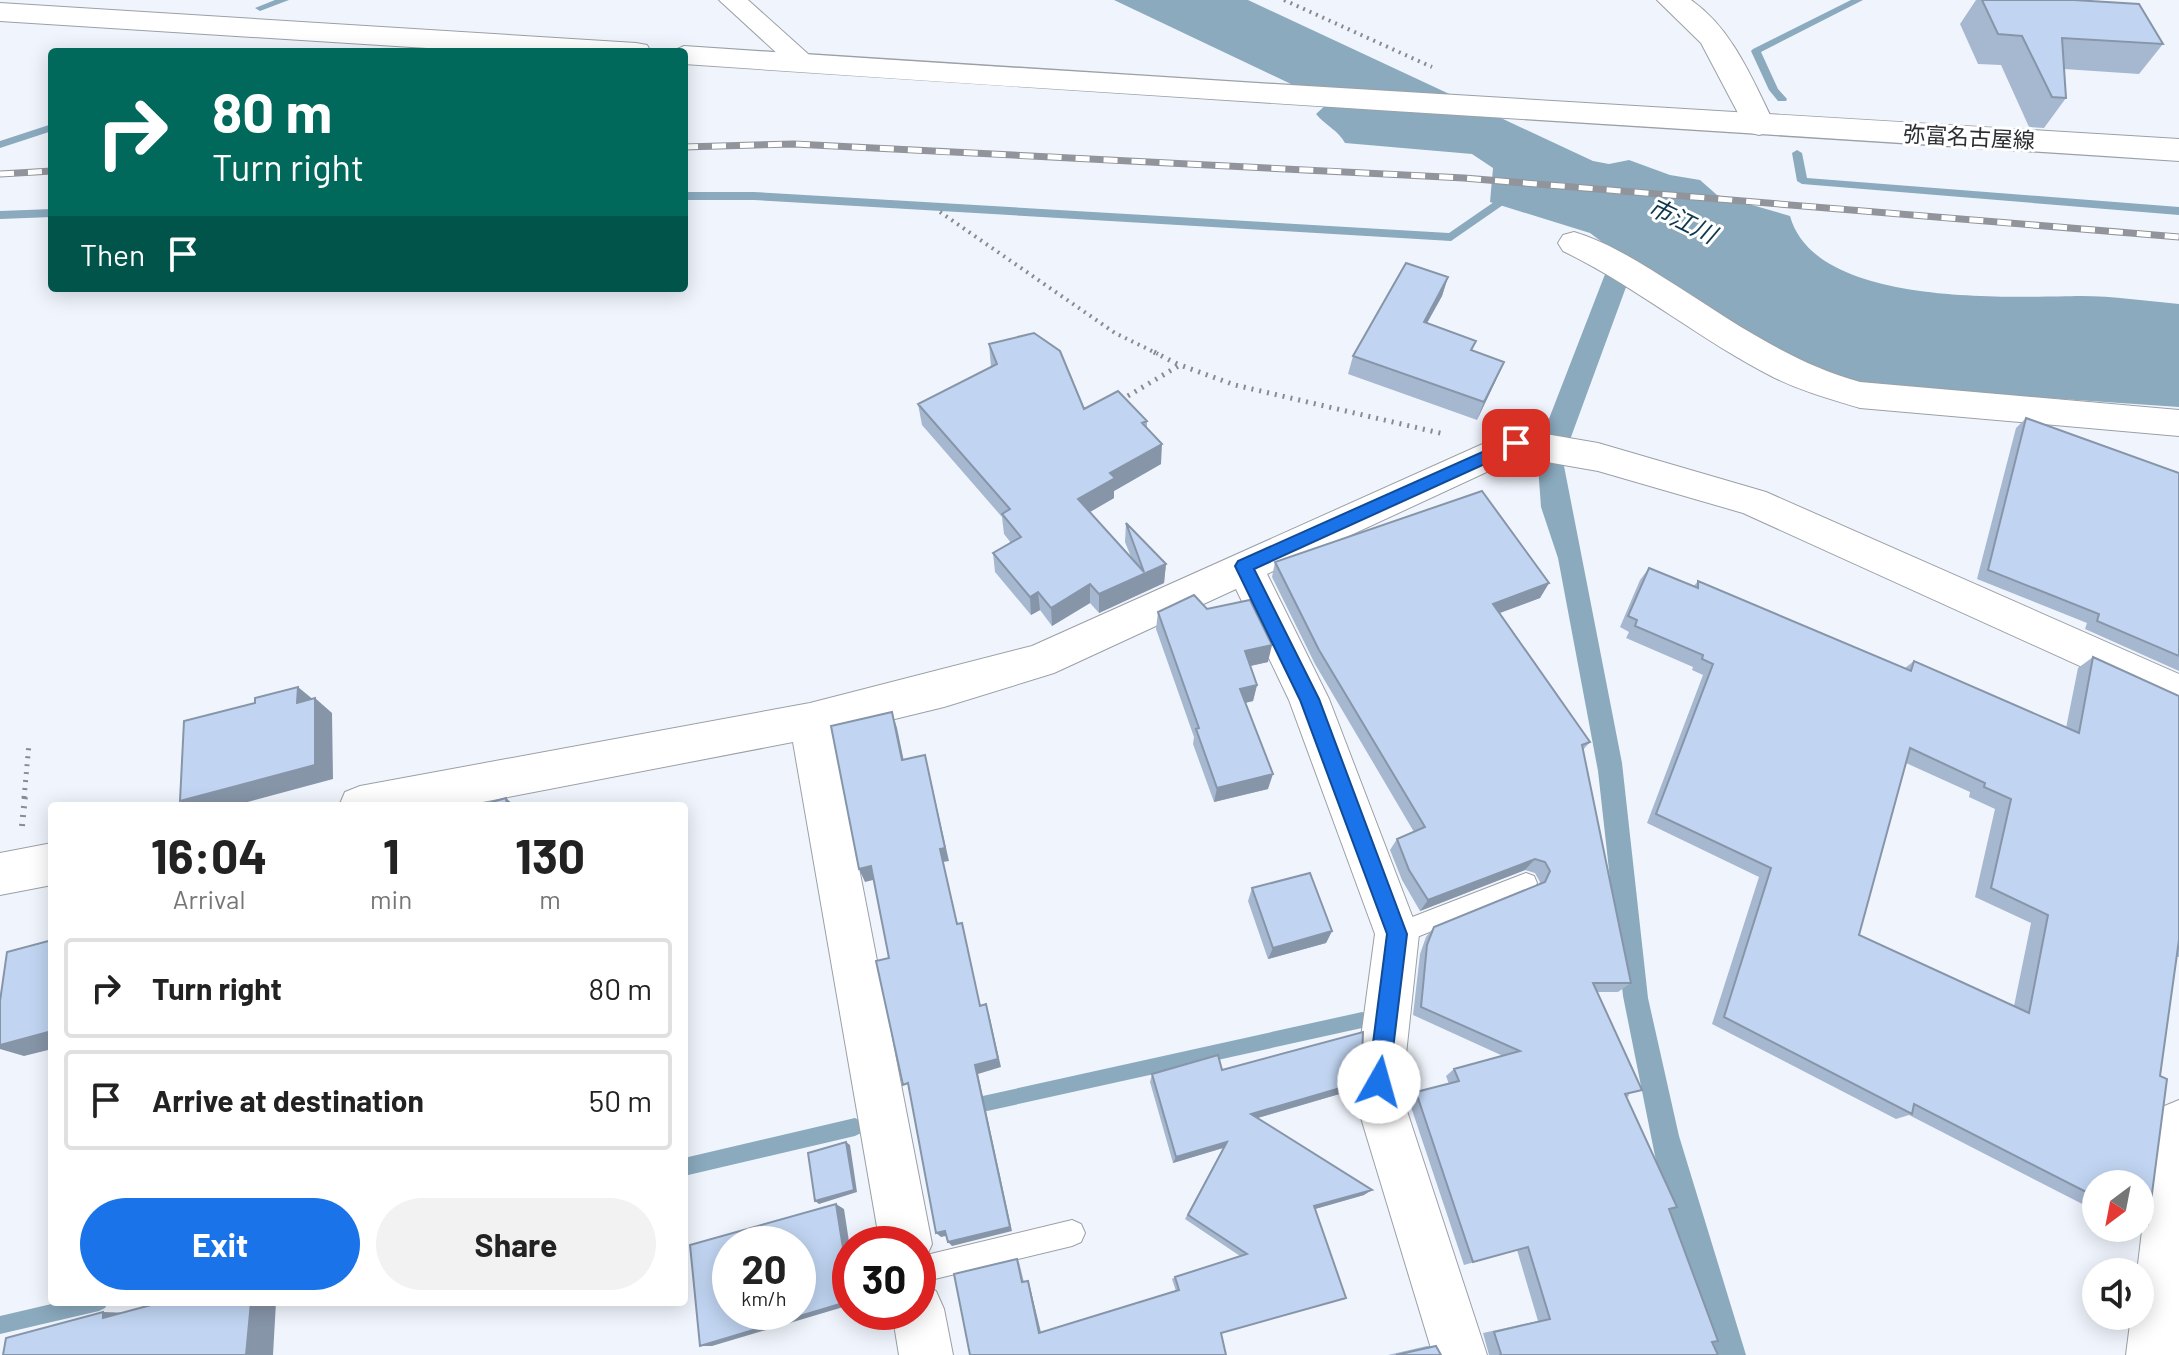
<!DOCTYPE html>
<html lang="en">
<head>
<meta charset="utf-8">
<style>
  :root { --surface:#fff; --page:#f2f2f2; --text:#222; --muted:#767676; --line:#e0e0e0; --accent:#1a73e8 }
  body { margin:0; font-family:Barlow,"Noto Sans JP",sans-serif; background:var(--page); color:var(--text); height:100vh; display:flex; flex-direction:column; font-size:30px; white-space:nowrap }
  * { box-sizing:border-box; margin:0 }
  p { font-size:26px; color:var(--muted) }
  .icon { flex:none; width:44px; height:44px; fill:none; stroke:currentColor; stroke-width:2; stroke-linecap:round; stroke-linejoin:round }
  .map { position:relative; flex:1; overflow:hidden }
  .panel { position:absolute; left:48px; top:802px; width:640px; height:504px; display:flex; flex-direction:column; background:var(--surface); border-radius:8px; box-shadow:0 4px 20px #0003 }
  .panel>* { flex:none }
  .top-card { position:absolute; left:48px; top:48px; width:640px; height:244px; border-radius:8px; box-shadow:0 4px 20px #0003; background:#00695c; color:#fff; overflow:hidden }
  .needle { width:52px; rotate:212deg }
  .tools { position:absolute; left:2082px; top:1170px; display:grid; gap:16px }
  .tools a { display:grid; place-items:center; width:72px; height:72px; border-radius:50%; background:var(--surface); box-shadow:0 4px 20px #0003; font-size:40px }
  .speed { position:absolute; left:712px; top:1226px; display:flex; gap:16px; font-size:40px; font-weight:700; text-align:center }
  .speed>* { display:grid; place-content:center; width:104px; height:104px; border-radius:50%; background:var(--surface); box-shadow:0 4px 20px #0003; line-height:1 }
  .speed small { font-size:20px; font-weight:400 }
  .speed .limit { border:12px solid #d22; background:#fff; color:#111 }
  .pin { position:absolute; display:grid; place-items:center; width:68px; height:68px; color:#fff; margin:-34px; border-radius:16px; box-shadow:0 4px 12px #0006 }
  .me { position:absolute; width:88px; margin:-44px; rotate:7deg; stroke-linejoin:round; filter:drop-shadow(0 0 6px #0008) }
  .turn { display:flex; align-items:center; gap:28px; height:168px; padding:0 32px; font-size:36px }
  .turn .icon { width:104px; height:104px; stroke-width:2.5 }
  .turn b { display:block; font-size:56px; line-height:68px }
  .then { display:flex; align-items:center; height:76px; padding:0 32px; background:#0003; gap:16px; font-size:30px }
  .eta { display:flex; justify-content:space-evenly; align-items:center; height:136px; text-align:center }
  .eta b { font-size:48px; font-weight:700; line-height:56px }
  .primary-button { display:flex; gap:16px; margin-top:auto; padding:16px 32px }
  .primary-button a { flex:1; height:92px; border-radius:48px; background:var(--accent); color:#fff; font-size:32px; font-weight:700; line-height:92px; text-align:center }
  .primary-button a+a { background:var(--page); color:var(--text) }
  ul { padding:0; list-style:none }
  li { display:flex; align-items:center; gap:24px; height:100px; margin:0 16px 12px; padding:0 16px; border:4px solid var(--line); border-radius:8px }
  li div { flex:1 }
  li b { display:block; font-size:30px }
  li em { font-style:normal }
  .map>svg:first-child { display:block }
</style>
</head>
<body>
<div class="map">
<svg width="2179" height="1355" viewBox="0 0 2179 1355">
  <rect width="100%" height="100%" fill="#f0f5fd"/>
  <!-- water -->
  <path fill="#8baabe" d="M1114,0H1248L1593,161L1609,164L1629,160L1670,175L1700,180L1717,195L1790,216C1815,307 2006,297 2081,296C2113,296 2147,301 2179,304V407L1839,384L1629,279L1571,437L1564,466L1622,763L1648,998L1679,1136L1746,1355H1711L1682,1269L1655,1156L1623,996L1598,771L1558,558L1541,507L1538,466L1545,429L1614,251L1590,233L1490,202L1493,168L1472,154L1345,143C1338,130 1326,126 1316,114L1329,102Z"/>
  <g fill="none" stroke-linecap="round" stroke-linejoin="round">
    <!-- stream -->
    <path fill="#8baabe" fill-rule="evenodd" d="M275,0H289L260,11L255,8Z
      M1851,0H1863L1761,52L1778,89L1787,99L1786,101H1778L1769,90L1751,51L1753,49Z
      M52,124V131L0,148V141Z
      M1797,150L1802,153L1807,178L2179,207V215L1802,184L1797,181L1792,153Z
      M684,192H754L1449,233L1494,202H1502L1503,205L1451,241L754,200H684Z
      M52,209V217L0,219V211Z
      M1362,1012L1368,1014L1370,1020L1368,1026L1362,1028L969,1115L963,1113L961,1107L963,1101L969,1099Z
      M855,1118L861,1121L864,1127L861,1133L855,1136L684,1176V1158Z
      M60,1302H108L105,1308L99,1311L0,1334V1316Z"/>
    <!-- lane casing -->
    <g stroke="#9ba0a7" stroke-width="2">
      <path id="lane" d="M1526,873L1534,876L1537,883L1534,890L1397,945L1389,942L1386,934L1389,926Z
        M1072,1220L1081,1224L1085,1233L1081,1242L1072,1246L918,1283V1257Z"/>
    </g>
    <!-- street casing -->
    <g stroke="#9ba0a7" stroke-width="2">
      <path id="street" d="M719,0H748L817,62L813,68H793Z
        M1574,232C1611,243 1645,266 1677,286C1736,324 1792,363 1860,382L2179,410V436L1860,408C1830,399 1801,391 1773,377C1700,340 1637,287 1563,251L1558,243L1563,235Z
        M1516,429L1598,443L1766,492L2179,674V711L1743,513L1598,471L1519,457L1267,574L1329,699L1419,934L1403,1082L1406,1108L1487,1355H1433L1358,1108L1355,1082L1375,934L1289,700L1236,589L1054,673L944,707L833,734L932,1244L924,1262L918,1265V1244H880L793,742L462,806H339L345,792L360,786L810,703L1032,646Z
        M52,843V885L0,895V853Z
        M2179,1100V1355H2126L2131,1316H2140V1272H2137L2155,1124L2162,1107Z
        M918,1283L936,1291L944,1309L953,1355H899L892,1312H918Z"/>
    </g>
    <!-- secondary casing -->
    <g stroke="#9ba0a7" stroke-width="2">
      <path id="secondary" d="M1657,0H1691C1733,29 1753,81 1775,125L1770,132L1759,135L1748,132L1701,43Z"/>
    </g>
    <!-- primary casing -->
    <g stroke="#9ba0a7" stroke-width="2">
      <path id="primary" d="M0,3L636,43L647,45L651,52H490L0,21Z
        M684,46C1182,80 1681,108 2179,139V161C1681,128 1182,99 684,64V52H671Z"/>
    </g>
    <!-- path-far2 -->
    <path stroke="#888c91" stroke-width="4" stroke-dasharray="2 5" stroke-linecap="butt" d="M1284,0L1432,67
      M940,212L1115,333L1158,354"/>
    <!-- path-far1 -->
    <path stroke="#888c91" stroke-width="5" stroke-dasharray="2 6" stroke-linecap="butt" d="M1154,352L1179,365
      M1121,400L1180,365L1235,385L1444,434
      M24,798L29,744"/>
    <!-- path -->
    <path stroke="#888c91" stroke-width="6" stroke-dasharray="2 7" stroke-linecap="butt" d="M22,826L25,796"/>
    <!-- lane -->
    <use href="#lane" fill="#fff" fill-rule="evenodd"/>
    <!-- street -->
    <use href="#street" fill="#fff" fill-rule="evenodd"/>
    <!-- secondary -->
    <use href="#secondary" fill="#fff" fill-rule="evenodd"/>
    <!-- primary -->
    <use href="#primary" fill="#fff" fill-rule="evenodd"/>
    <!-- rail casing -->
    <g stroke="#91949a" stroke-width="7">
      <path id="rail" d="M684,147L794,144L1464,178L2179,237
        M0,174L52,171"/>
    </g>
    <!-- rail -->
    <use href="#rail" stroke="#fff" stroke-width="5" stroke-dasharray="14" stroke-linecap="butt"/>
  </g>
  <!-- wall -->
  <path fill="#a6b7d0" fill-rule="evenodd" d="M1976,0H2074L2163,44L2139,74L2064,69L2066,98L2044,128L2029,127L2001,65L1978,64L1960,24Z
    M1448,277L1442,296L1427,323L1476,341L1472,350L1496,380L1477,420L1348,374L1353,356Z
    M989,344L1084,409L1147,421V428L1161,464L1114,491V498L1090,512L1131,557L1125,542L1126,523L1166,564L1164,583L1099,613L1090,603L1052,626L1040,610L1031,615L995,572L993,553L1011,543L1004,534L1002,517L922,425L918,404L991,367Z
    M2026,418L2179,473V671L2085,629L2087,623L1977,579L2016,428Z
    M1275,562L1549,583L1540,598L1500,613L1590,742L1583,750L1631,983L1618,992H1597L1629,1096L1627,1097L1669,1209L1718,1355H1489L1483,1333L1538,1321L1517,1250L1464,1265L1408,1098L1416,1092L1449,1084L1446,1076L1454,1069L1503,1056L1413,1015L1420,954L1426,937L1434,927L1538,885L1540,882L1535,873L1525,870L1420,911L1402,880L1390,850L1397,839L1414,832L1315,664L1272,577Z
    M1649,568L1694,586L1698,581L1905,668L1914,661L2066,728L2078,668L2093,657L2179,696V957L2176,956L2160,1076L2148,1224L2140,1225V1184H2096V1211L1909,1115L1896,1119L1712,1024L1759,877L1647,823L1703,675L1692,670L1693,667L1626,638L1629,632L1620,627L1640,580ZM1906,763L1970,792L1969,797L1995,809L1975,897L2031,923L2014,1006L1859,935Z
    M1207,609L1268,662L1250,666L1257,685L1253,701L1245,703L1268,789L1214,802L1193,744L1194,737L1156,629L1158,612Z
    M1252,888L1332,931L1326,943L1268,959L1248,901Z
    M1222,1070L1361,1082L1353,1090L1258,1118L1364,1195L1315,1209L1346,1298L970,1355L1017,1259L1019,1262L1024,1282L1028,1281L1029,1283L1041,1332L1176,1291L1172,1279L1175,1277L1240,1256L1185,1219L1223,1148L1173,1163L1150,1082L1152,1074Z
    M1427,1346H1436L1441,1355H1388Z"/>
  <!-- shaded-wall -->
  <path fill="#8795a9" d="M1448,277L1442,296L1417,341L1424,322Z
    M1504,362L1496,380L1477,420L1484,402Z
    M1162,444L1161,464L1114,491V498L1078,519V499L1110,473Z
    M1166,564L1164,583L1099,613V594Z
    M1549,583L1540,598L1486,618L1493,604Z
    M1090,584V603L1052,626L1051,608Z
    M1038,592L1040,610L1031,615L1030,597Z
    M1272,645L1268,662L1241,668L1245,651Z
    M1257,685L1253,701L1236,705L1240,689Z
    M298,687L315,701V698L332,713L333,779L233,806H188L180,801L297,703Z
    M892,712L897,728L907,776L902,760Z
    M925,755L949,861L943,862L960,936L940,849Z
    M1273,774L1268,789L1214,802L1217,788Z
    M506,798L515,806H507Z
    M1535,859L1525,870L1420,911L1428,900Z
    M871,866L877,879L865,882L859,869Z
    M1332,931L1326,943L1268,959L1273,948Z
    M989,1014L1001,1067L978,1074L1012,1231L952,1246L948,1242L975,1065Z
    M52,1031V1049L24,1056L0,1049V1045Z
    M1361,1082L1353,1090L1247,1121L1251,1114Z
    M846,1142L850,1145L857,1192L819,1204L815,1201Z
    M1227,1142L1223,1148L1173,1163L1176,1157Z
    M1372,1190L1364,1195L1308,1211L1314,1206Z
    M836,1204L844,1209L850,1248V1292Z
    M945,1231L950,1235L941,1237L936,1233Z
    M1028,1281L1029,1283L1041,1334L1039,1333Z
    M850,1301V1305L712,1346H700Z
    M251,1302H276L273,1355H246Z
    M103,1312L134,1313L103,1318Z"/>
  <!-- building -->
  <path fill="#c1d5f2" stroke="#8795a9" stroke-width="2" fill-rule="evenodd" d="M1982,0H2074L2139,4L2163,44L2062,38L2066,98L2052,97L2022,36L1998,34Z
    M1406,263L1448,277L1424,322L1476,341L1471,350L1504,362L1484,402L1353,356Z
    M1034,333L1060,351L1084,409L1118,391L1147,421L1142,423L1162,444L1110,473L1115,478L1078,499L1144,572L1126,523L1166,564L1099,594L1090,584L1051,608L1038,592L1030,597L993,553L1021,537L1002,514L1010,509L918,404L997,364L989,344Z
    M2026,418L2179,473V656L2097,621L2099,614L1988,570Z
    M1482,491L1549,583L1493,604L1590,742L1582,745L1631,983H1593L1642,1090L1625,1094L1677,1207L1669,1209L1718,1341L1712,1342L1718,1355H1500L1501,1354L1494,1332L1550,1319L1528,1247L1473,1262L1416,1092L1459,1081L1454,1069L1520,1051L1421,1007L1427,945L1434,927L1545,882L1550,871L1545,862L1535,859L1428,900L1409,870L1397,839L1425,827L1319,650L1275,562Z
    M1649,568L1698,588V581L1911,671L1914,661L2079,733L2093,657L2179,696V940L2160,1076L2167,1079L2148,1224L2140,1220V1184H2096V1197L1914,1104L1912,1114L1724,1017L1771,868L1656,814L1713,664L1702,659L1703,655L1635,626L1637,620L1628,616ZM1910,748L1985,783L1984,787L2011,799L1991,888L2048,915L2029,1013L1859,935Z
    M1194,595L1207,609L1250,600L1272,645L1245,651L1257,685L1240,689L1273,774L1217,788L1196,729L1199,728L1158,612Z
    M298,687L297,703L315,698V765L180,801L184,721L255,703V698Z
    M892,712L902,760L925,755L945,848L940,849L957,924L962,923L980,1006L986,1004L998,1059L975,1065L1010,1227L948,1242L945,1231L936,1233L908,1083L903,1085L876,961L889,958L871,866L859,869L831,726Z
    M506,798L507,806H478Z
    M1310,873L1332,931L1273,948L1252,888Z
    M52,940V1031L0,1045V1001L7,952Z
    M1363,1032L1361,1082L1251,1114L1372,1190L1314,1206L1346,1298L1221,1333L1226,1355H970L954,1274L1017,1259L1022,1282L1028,1281L1039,1333L1179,1290L1175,1277L1247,1254L1188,1215L1227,1142L1176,1157L1152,1074L1218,1055L1222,1070Z
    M846,1142L854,1190L815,1201L808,1153Z
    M836,1204L850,1292V1301L700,1346L690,1245ZM730,1244H798V1312H730Z
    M162,1302H251L246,1355H3L6,1338L103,1312V1318Z
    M1436,1346L1441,1355H1396Z"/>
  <!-- route -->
  <path fill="#1a73e8" stroke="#114b97" stroke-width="2" d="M1516,437L1522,438V447L1254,569L1319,699L1407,934L1389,1082L1386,1090L1379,1093L1371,1090L1368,1082L1387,934L1300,700L1235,566L1238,561Z"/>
  <g text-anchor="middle" stroke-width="6" stroke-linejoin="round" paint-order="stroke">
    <!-- far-street labels -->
    <g font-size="22" fill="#2c2e31" stroke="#fff">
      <text transform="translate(1969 137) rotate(3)" y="8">弥富名古屋線</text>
    </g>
    <!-- far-water labels -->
    <g font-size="24" font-style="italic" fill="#0e374e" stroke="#fff">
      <text transform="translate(1682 221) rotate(26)" y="8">市江川</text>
    </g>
  </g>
</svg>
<div class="tools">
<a><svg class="needle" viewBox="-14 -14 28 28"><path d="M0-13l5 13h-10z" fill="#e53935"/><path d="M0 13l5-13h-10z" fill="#767676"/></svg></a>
<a><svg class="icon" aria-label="sound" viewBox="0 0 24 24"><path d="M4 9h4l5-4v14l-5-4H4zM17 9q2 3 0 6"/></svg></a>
</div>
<div class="speed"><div>20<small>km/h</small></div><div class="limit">30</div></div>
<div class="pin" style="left:1516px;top:443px;background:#d93025"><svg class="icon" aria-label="arrive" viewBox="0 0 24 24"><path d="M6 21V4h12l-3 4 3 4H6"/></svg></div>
<svg class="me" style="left:1379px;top:1082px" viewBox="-20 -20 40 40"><circle r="19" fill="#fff"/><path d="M0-13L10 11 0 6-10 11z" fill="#1a73e8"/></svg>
<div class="top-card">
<div class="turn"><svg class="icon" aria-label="right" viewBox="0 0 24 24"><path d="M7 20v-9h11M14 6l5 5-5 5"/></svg><div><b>80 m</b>Turn right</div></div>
<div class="then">Then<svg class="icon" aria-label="arrive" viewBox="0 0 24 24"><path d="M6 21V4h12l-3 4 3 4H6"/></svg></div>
</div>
<section class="panel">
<div class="eta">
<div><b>16:04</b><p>Arrival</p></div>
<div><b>1</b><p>min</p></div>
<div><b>130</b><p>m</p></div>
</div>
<ul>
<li><svg class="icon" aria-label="right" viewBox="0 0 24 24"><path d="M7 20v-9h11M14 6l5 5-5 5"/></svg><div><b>Turn right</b></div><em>80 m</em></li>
<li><svg class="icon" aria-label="arrive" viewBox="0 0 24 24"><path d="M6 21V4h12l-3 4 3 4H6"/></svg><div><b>Arrive at destination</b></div><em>50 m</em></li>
</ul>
<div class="primary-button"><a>Exit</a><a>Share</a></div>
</section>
</div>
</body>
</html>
